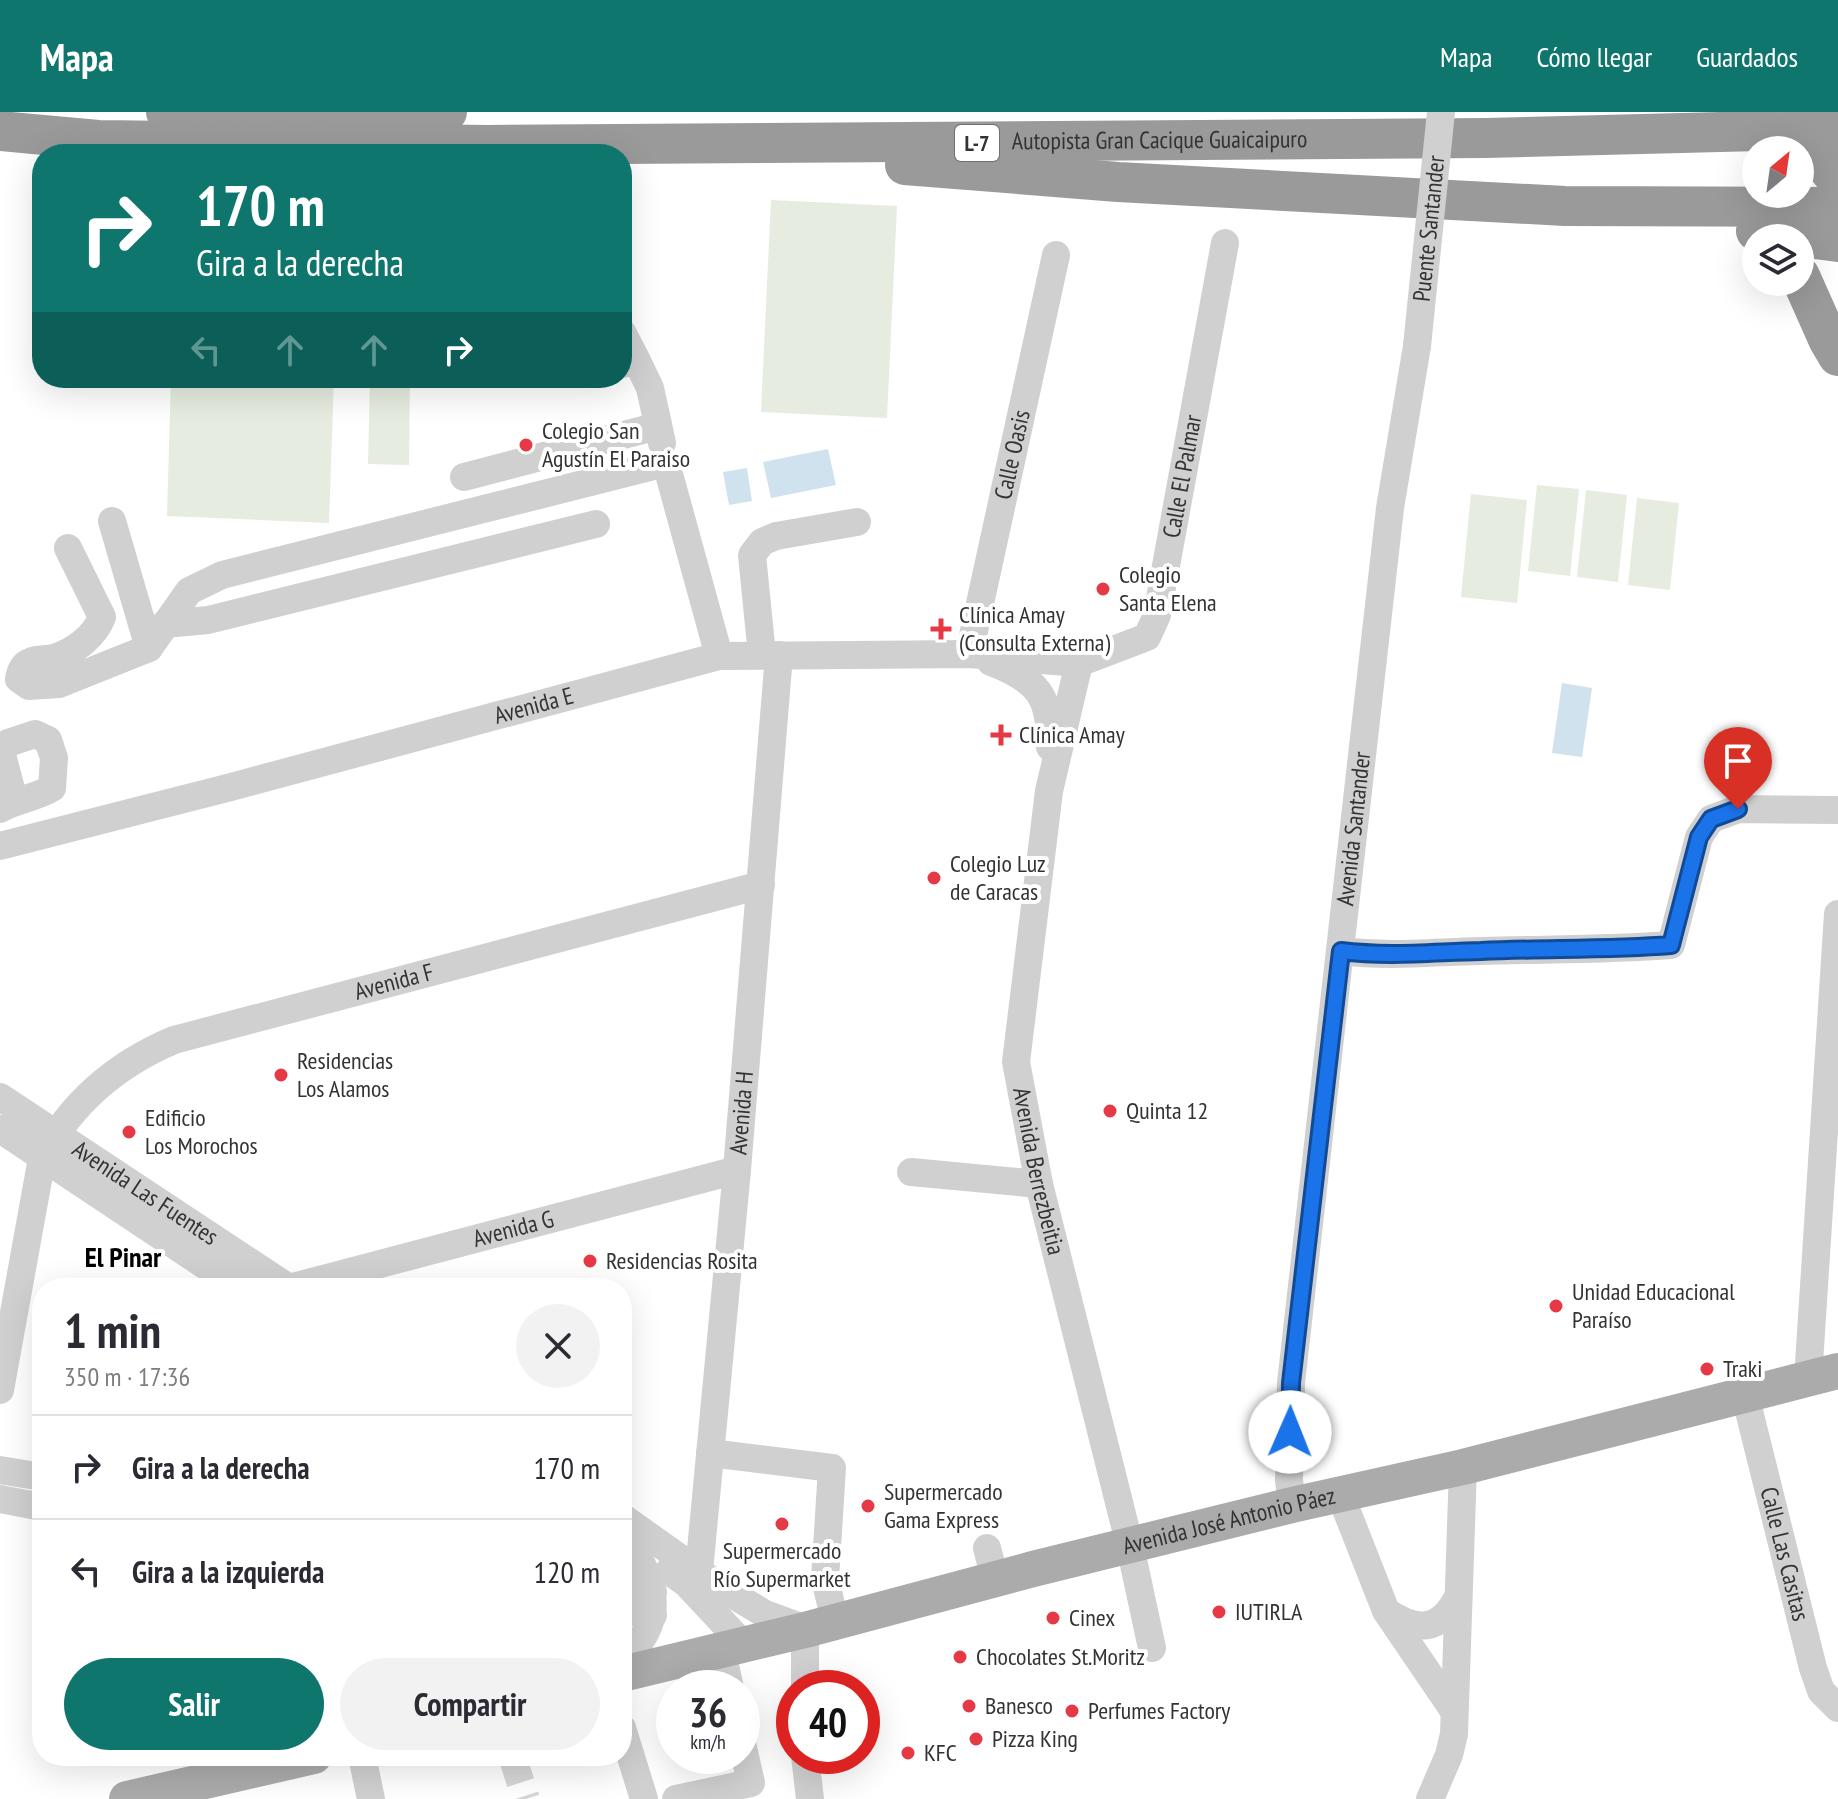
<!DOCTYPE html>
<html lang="es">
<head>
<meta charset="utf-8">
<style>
  :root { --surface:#fff; --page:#f2f2f3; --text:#2b2b33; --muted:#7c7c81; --line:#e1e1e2; --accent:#0f766e }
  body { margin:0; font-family:"PT Sans Narrow",sans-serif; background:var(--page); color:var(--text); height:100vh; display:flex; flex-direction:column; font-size:30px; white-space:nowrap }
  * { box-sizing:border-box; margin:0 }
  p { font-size:26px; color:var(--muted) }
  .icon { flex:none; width:44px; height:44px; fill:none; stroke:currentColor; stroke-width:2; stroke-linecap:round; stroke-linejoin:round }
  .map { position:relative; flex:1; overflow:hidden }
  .sheet { position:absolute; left:32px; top:1166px; width:600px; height:488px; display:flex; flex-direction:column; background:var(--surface); border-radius:32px; box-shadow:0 8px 32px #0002 }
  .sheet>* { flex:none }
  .top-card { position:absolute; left:32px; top:32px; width:600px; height:244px; border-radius:32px; box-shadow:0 8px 32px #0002; background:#0f766e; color:#fff; overflow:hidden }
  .needle { width:52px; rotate:29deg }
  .buttons { position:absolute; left:1742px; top:24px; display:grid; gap:16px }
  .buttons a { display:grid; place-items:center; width:72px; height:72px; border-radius:50%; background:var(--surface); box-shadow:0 8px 32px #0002; font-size:40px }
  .speed { position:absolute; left:656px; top:1558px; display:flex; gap:16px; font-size:40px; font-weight:700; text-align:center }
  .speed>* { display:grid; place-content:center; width:104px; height:104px; border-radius:50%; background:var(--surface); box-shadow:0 8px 32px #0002; line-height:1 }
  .speed small { font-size:20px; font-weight:400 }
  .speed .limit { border:12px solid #d22; background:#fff; color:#111 }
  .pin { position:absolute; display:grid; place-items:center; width:68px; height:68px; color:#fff; margin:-82px -34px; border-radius:50% 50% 50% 0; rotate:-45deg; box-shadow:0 0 8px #0007 }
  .pin .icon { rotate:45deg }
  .me { position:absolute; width:88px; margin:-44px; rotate:1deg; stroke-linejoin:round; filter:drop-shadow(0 0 6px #0008) }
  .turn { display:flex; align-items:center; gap:28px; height:168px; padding:0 32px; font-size:36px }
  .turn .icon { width:104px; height:104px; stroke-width:2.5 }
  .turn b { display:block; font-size:56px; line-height:68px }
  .lanes { display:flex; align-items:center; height:76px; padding:0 32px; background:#0003; justify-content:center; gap:40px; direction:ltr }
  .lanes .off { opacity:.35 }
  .round { display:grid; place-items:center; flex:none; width:84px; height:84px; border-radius:42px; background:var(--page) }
  .head { display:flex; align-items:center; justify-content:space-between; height:136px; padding:0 32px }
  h1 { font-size:48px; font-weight:700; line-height:60px }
  .button { display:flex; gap:16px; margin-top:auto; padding:16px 32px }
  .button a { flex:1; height:92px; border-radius:48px; background:var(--accent); color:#fff; font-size:32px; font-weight:700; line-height:92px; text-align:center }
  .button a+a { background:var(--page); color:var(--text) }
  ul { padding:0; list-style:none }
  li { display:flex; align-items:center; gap:24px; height:104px; padding:0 32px; border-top:2px solid var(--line) }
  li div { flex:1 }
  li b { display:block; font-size:30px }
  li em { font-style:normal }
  header { display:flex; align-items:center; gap:48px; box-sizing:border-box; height:112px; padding:0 40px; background:var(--accent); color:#fff }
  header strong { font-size:38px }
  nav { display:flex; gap:44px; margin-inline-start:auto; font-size:28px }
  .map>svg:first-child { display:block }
</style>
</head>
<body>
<header>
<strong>Mapa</strong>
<nav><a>Mapa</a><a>Cómo llegar</a><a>Guardados</a></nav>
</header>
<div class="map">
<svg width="1838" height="1687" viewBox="0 0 1838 1687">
  <rect width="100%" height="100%" fill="#fff"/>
  <!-- garden -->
  <path fill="#e6ecdf" d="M771,88L897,94L887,306L761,300Z
    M171,266H334L329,411L167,404Z
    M370,266H410L409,353L368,352Z
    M1537,373L1579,377L1570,464L1528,459Z
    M1586,378L1627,383L1618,470L1577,465Z
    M1471,382L1527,388L1517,491L1461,485Z
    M1637,386L1679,391L1670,478L1628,473Z"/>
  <!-- water -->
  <path fill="#cfe2ee" d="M828,337L836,373L771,386L763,350Z
    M747,356L752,389L729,393L723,360Z
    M1562,571L1592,576L1582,645L1552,641Z"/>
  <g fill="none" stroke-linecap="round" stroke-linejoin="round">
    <!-- minor-tunnel -->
    <path stroke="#d6d6d6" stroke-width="28" stroke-dasharray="28 14" stroke-linecap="butt" d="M512,1644L526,1687"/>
    <!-- minor -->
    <g stroke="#d0d0d0" stroke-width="28">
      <path d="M622,220L637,249"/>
      <path d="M622,252L637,249L650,276L662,331"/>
      <path d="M464,365L658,314"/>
      <path d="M112,409L149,536"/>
      <path d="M68,436L102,505C95,524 74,540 54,546C45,548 35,546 28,551C22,554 20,561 19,567L29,574L59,572L149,536L189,479L222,463L666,351L719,544"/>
      <path d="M165,512L208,508L596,412"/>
      <path id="s1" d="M969,542L1056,143"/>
      <path d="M762,543L752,443L762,430L776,424L857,410"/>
      <path d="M991,550C1038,568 1051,584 1050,635"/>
      <path id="s2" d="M1079,551L1049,679L1016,950L1039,1072L1130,1434L1152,1536"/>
      <path d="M0,697C17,687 36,686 52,676L54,646L48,628L35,622L8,631L1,639L14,688"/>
      <path id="s3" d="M0,734L231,675L719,544L969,542L1079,551L1147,525L1157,503L1225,131"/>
      <path d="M1341,839C1388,845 1434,840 1481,839C1545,837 1607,838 1671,833L1699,725L1711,707L1738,697L1838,698"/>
      <path id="s4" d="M0,985L289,1176"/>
      <path d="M0,1017L239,1176"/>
      <path d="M911,1060L1039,1072"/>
      <path id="s5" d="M289,1176L737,1058"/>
      <path d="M1808,1267L1838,802"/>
      <path id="s6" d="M0,1278L42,1046C71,991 117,952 174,928L761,773"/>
      <path id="s7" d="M1745,1283L1813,1556L1821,1579L1838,1596"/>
      <path d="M710,1341L832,1356L825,1467L835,1509"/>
      <path d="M0,1358L42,1365"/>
      <path d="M1340,1382L1386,1499L1454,1599"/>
      <path d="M0,1387L42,1395"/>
      <path id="s8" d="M1292,1393L1289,1368L1291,1271L1390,396L1417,234"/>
      <path d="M622,1405L725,1478L765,1502L806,1517"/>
      <path d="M987,1436L995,1467"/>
      <path d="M669,1459L686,1471L744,1533"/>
      <path id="s9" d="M699,1459L737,1058L779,543"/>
      <path d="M622,1474L653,1480"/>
      <path d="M622,1498L653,1503"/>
      <path d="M1387,1500C1417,1520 1440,1520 1458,1485"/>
      <path d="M722,1540L730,1576"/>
      <path d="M622,1550C664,1511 659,1477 631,1433"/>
      <path d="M805,1576V1518"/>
      <path d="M622,1616L644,1687"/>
      <path d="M362,1644L371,1687"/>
      <path d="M805,1644L810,1687"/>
      <path d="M676,1687L751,1671L742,1631"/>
      <path d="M1430,1687L1449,1643L1454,1622L1463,1355"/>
    </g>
    <!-- major -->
    <g stroke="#ababab" stroke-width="36">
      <path id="s10" d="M622,1562L805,1518L1033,1457L1292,1393L1463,1355L1838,1259"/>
      <path d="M127,1687L314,1644"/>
    </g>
    <!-- highway -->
    <g stroke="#9a9a9a" stroke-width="40">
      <path d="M166,0L372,4L447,0"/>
      <path d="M1797,17L1838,69"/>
      <path id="s11" d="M0,19L98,28L487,33L1486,26L1838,17"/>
      <path d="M905,53L1118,70L1565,94L1838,95"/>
      <path d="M1756,119L1838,130"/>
      <path d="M1800,164L1828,227L1838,244"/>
    </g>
    <!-- minor-bridge -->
    <path stroke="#d0d0d0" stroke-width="28" id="s12" d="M1417,234L1441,0"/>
    <!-- highway-bridge -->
    <path stroke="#9a9a9a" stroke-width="40" d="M1780,38L1781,0
      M1781,82L1789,126"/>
  </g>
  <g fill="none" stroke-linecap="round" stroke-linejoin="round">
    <!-- route casing -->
    <g stroke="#114b97" stroke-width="20">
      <path id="route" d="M1290,1320L1291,1271L1341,839C1388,845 1434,840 1481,839C1545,836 1608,838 1671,833L1699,725L1711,707L1738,697"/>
    </g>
    <!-- route -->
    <use href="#route" stroke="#1a73e8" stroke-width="14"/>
  </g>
  <!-- markers -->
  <g fill="#e63946" stroke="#fff" stroke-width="3">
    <circle cx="526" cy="333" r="8"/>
    <circle cx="1103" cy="477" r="8"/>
    <path d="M937 505h8v8h8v8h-8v8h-8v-8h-8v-8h8z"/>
    <path d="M997 611h8v8h8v8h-8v8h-8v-8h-8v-8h8z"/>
    <circle cx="934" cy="766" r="8"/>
    <circle cx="281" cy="963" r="8"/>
    <circle cx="1110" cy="999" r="8"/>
    <circle cx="129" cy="1020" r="8"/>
    <circle cx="590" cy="1149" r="8"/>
    <circle cx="1556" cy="1194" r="8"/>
    <circle cx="1707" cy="1257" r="8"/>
    <circle cx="868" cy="1394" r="8"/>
    <circle cx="782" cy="1412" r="8"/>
    <circle cx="1219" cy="1500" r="8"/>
    <circle cx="1053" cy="1506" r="8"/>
    <circle cx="960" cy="1545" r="8"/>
    <circle cx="969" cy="1594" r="8"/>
    <circle cx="1072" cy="1599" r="8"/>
    <circle cx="976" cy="1627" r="8"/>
    <circle cx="908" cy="1641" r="8"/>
  </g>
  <g text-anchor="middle" stroke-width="8" stroke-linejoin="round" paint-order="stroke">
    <!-- shield labels -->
    <rect fill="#fff" stroke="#707070" stroke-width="2" x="955" y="13" width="44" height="36" rx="6"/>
    <g font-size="22" font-weight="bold" fill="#333">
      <text x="977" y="39">L-7</text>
    </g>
    <!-- street labels -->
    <g font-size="24" fill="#333" stroke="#fff">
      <text dy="8" stroke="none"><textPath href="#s11" startOffset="1160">Autopista Gran Cacique Guaicaipuro</textPath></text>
      <text dy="8" stroke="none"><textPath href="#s12" startOffset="118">Puente Santander</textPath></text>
      <text dy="8" stroke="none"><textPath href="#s1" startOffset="204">Calle Oasis</textPath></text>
      <text dy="8" stroke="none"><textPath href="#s3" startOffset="1342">Calle El Palmar</textPath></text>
      <text dy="8" stroke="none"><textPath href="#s3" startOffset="552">Avenida E</textPath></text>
      <text dy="8" stroke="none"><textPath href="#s8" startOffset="680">Avenida Santander</textPath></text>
      <text dy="8" stroke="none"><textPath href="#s6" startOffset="644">Avenida F</textPath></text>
      <text dy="8" stroke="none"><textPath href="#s9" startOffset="460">Avenida H</textPath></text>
      <text dy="8" stroke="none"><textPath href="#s2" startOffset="516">Avenida Berrezbeitia</textPath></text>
      <text dy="8" stroke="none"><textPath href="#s4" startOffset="174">Avenida Las Fuentes</textPath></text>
      <text dy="8" stroke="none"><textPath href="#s5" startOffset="232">Avenida G</textPath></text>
      <text dy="8" stroke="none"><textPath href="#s10" startOffset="626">Avenida José Antonio Páez</textPath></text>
      <text dy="8" stroke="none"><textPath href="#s7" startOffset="164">Calle Las Casitas</textPath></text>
    </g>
    <!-- poi labels -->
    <g font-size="24" fill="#333" stroke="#fff" text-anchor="start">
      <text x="542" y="327">Colegio San<tspan x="542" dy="28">Agustín El Paraiso</tspan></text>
      <text x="1119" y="471">Colegio<tspan x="1119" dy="28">Santa Elena</tspan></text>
      <text x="959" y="511">Clínica Amay<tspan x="959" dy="28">(Consulta Externa)</tspan></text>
      <text x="1019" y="631">Clínica Amay</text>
      <text x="950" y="760">Colegio Luz<tspan x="950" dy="28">de Caracas</tspan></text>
      <text x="297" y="957">Residencias<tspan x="297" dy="28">Los Alamos</tspan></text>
      <text x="1126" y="1007">Quinta 12</text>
      <text x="145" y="1014">Edificio<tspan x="145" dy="28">Los Morochos</tspan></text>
      <text x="606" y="1157">Residencias Rosita</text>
      <text x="1572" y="1188">Unidad Educacional<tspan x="1572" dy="28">Paraíso</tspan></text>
      <text x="1723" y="1265">Traki</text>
      <text x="884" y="1388">Supermercado<tspan x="884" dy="28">Gama Express</tspan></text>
      <text x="782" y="1447" text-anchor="middle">Supermercado<tspan x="782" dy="28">Río Supermarket</tspan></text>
      <text x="1235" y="1508">IUTIRLA</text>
      <text x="1069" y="1514">Cinex</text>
      <text x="976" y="1553">Chocolates St.Moritz</text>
      <text x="985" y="1602">Banesco</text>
      <text x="1088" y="1607">Perfumes Factory</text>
      <text x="992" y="1635">Pizza King</text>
      <text x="924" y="1649">KFC</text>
    </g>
    <!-- quarter labels -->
    <g font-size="28" font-weight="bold" fill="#000" stroke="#fff">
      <text x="123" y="1155">El Pinar</text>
    </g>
  </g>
</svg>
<div class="buttons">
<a><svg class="needle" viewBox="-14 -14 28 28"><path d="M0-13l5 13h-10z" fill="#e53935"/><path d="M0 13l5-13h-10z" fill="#7c7c81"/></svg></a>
<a><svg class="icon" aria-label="layers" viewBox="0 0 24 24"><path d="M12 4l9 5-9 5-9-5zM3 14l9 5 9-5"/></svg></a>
</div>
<div class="speed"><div>36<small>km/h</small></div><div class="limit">40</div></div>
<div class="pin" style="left:1738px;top:697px;background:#d93025"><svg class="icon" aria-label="arrive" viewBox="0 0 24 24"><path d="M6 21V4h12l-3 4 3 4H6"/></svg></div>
<svg class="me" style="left:1290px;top:1320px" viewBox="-20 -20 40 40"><circle r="19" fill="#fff"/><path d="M0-13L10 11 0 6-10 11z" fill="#1a73e8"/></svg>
<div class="top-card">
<div class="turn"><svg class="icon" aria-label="right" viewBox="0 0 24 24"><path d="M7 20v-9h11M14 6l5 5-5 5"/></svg><div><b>170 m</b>Gira a la derecha</div></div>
<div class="lanes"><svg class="icon off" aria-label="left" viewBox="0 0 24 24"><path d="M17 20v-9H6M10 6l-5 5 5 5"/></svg><svg class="icon off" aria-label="ahead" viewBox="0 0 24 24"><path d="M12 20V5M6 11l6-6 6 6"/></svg><svg class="icon off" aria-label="ahead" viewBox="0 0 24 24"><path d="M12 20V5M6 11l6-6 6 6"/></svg><svg class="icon" aria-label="right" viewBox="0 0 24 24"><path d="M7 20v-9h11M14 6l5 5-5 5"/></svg></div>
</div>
<section class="sheet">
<div class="head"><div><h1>1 min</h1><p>350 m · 17:36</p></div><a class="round"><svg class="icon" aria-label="close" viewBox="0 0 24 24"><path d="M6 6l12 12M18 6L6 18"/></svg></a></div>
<ul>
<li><svg class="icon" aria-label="right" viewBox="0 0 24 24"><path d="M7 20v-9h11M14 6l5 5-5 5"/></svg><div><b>Gira a la derecha</b></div><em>170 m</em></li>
<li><svg class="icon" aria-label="left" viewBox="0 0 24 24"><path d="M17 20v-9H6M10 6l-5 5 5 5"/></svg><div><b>Gira a la izquierda</b></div><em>120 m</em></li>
</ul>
<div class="button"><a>Salir</a><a>Compartir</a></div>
</section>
</div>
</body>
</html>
